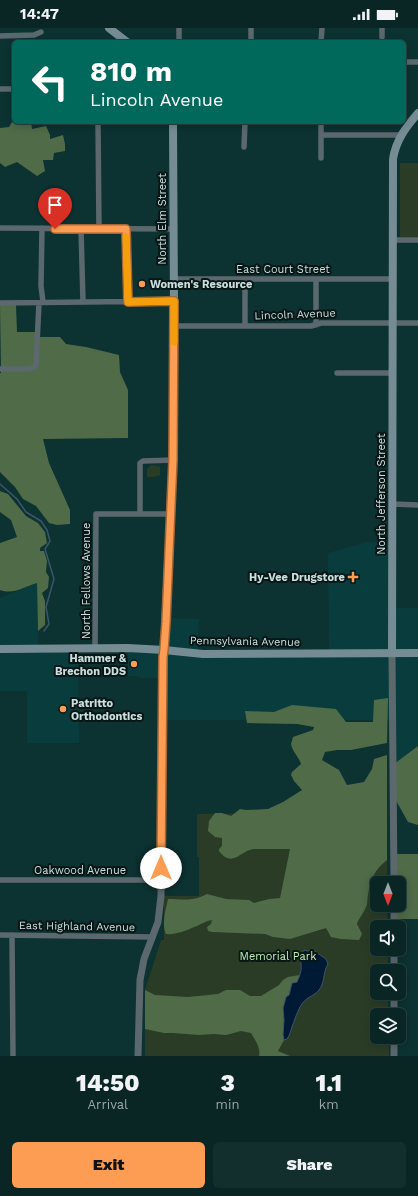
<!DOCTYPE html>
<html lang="en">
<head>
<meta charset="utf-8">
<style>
  :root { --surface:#092625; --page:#122e2d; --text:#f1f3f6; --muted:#99a5a7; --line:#294342; --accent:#fc9d53 }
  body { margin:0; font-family:"Work Sans",sans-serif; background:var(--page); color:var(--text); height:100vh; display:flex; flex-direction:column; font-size:15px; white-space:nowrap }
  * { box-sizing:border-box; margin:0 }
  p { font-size:13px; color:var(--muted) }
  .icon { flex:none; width:22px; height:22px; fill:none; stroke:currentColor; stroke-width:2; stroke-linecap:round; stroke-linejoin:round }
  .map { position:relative; height:1028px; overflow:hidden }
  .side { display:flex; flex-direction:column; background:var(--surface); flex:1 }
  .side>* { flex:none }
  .hud { position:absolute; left:12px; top:12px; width:394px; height:84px; border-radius:6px; box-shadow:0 2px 10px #0003,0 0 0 1px var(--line); background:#00695c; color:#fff; overflow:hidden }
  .needle { width:26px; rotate:180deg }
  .controls { position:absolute; left:370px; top:848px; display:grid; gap:8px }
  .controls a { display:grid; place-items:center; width:36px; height:36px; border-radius:6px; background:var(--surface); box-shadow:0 2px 10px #0003,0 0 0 1px var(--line); font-size:20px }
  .pin { position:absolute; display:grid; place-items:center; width:34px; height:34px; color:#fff; margin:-41px -17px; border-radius:50% 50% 50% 0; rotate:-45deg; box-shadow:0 0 4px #0007 }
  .pin .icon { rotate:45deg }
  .me { position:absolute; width:44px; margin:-22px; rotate:0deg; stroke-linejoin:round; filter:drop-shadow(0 0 3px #0008) }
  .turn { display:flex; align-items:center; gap:14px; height:84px; padding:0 12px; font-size:18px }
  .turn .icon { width:52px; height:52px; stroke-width:2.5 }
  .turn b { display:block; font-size:28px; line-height:34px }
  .eta { display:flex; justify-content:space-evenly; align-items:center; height:68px; text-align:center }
  .eta b { font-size:24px; font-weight:800; line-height:28px }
  .primary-button { display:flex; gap:8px; margin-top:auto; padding:8px 12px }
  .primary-button a { flex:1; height:46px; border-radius:6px; background:var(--accent); color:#111; font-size:16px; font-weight:800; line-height:46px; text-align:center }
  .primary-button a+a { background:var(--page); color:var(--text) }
  .status { display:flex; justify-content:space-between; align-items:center; height:28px; padding:0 20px; background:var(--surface); direction:ltr }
  .status svg { height:11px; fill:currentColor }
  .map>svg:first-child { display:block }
</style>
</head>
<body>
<div class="status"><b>14:47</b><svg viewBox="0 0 49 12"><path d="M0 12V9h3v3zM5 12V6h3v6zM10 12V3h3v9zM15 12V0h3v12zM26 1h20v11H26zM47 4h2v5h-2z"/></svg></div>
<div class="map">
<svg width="418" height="1028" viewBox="0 0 418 1028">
  <rect width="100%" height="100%" fill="#0c3231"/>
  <!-- built -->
  <path fill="#093d3d" d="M367,514H392V580H418V718L394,736L393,692H162L163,650H142L136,648H128V620L164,622L166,590L199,591L198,625H329L328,525Z
    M37,555L38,620H78L79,715H27V663H0V570Z"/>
  <!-- green -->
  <path fill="#2b3c26" d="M400,135H418V209H400Z
    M151,437L158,438L160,439V447L154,449H147V441Z
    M387,769V855H377V877H387L388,899H377V921H388V943H377V965H388V987H377V1009H389V1028H145V962L161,912H164V868H199V829H197V786L308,785Z"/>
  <!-- forest -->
  <path fill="#4f6b48" d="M14,85V94H31L32,101L46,98L50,107V111L63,107L65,116V123L54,125L53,132H43L45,143L37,148L17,134L5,139L0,135V100L9,99L12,94Z
    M0,277H16L17,304H35L36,309H60L66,316L86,319L119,327L120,344L128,362V410L43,411L49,435L70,482V496L57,497L49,495L36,478L23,471L15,459L0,444V345H1Z
    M0,463L8,466L26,488L38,495L45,504L47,515L40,520V523H44L47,533L46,544L49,549L48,560L42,565L45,573V597L38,603L37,555C23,559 14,567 0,562V515L17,509L11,492L0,484Z
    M388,670L387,715L351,722H337L325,724L322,732L339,742L347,757L364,754L372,741L374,731L387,727V832C375,841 370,852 368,867C367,871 368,876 366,879C363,886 359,890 357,896L362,906L359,912L341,911L331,909L326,900L290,911L273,909L265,906L212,904L208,903L207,899L211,896L212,892C205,893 200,897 194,899C186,903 174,907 166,906C161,895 166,882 168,871C184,871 192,874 207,866L226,871L249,872L254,875L269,871L280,870L290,821H253C239,824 232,840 219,823V821L222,818V810L215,809L208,803L209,793L215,785H222L231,788L240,781L246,782L268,781L283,774L302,762L294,753L291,747L292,744L301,736C299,729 293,725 291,716L293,709L313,702L314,699L297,696L247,695L245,683L274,684L292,677L336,681L346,694H373L374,672Z
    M418,718V797L408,794L394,769V736Z
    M394,826H418V891H394V877H399V855H394Z
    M300,947L297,954L292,955L289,967L286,969L285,973L283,980L284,992L283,1007L284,1012L278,1023L290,1028H259C261,1020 255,1012 251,1005L241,1003L226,1007L214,1006L199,1007L173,1005H164L145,1001V962L155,967L188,969L218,966L226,962H240L250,968H261L279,957L283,952L288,949Z"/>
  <!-- water -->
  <path fill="#001a36" stroke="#3d5569" d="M304,922L307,923L313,922L326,931L328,936C323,943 325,955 319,962C312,970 306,968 300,979C297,985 294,993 292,999C290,1004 290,1007 287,1011L284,1012L283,1007L284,992L283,980L285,973L286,969L289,967L292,955L297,954C299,949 302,943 301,937C301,928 298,931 304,922Z"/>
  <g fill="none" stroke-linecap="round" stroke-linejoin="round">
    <!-- stream -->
    <path stroke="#3d5569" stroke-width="1.5" d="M0,456L17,471L26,484L41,493L47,502L50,513L45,521L54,551L46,579L49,596L44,603"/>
    <!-- minor -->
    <path stroke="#5b696e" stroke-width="5.5" d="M179,0V14
      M382,0V9
      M0,8L34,7L41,4
      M251,14V0
      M321,14L322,0
      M404,34H418
      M0,61H14
      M98,94L99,201
      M321,94V130
      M321,107H401
      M244,119L245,94
      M0,200L173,201
      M42,200L41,258L43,274
      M81,201L83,274
      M126,201L129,274
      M392,212H418
      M174,251H392
      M245,251V298
      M316,251V297
      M0,275L174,273
      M174,298H311L321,295H418
      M0,341H29L34,339L36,337L39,275
      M337,345H392
      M392,476L418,477
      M140,486V435L143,433L173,432
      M95,620L96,486H171
      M0,852H161
      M0,907L153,909
      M12,907L13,1028"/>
    <!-- tertiary -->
    <path stroke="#5b696e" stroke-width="7" d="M392,625L394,855
      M394,899V877
      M394,943V921
      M394,987V965
      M138,1028L140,952L144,931L158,894L161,868L163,629L164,622
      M394,1028V1009"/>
    <!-- secondary -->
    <path stroke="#768c94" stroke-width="8" d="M109,0L127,14
      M0,621L128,620L164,622L203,626L418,625
      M164,622L173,429L174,279L173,94
      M392,625L393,131C396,112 406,99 418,85"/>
  </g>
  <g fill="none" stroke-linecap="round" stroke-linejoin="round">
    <!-- route casing -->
    <g stroke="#a46636" stroke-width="10">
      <path id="route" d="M55,201H126L128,274L174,273L173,432L166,594L164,622L163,629L161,840"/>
    </g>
    <!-- route -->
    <use href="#route" stroke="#fc9d53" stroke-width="7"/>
    <!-- slow -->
    <path stroke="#f59e0b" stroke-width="7" d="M126,209L128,274L174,273V314"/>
  </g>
  <!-- markers -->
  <g fill="#fc9d53" stroke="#081716" stroke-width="1.5">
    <circle cx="142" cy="256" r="4"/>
    <path d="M351 543h4v4h4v4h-4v4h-4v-4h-4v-4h4z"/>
    <circle cx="134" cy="636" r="4"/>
    <circle cx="63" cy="681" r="4"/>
  </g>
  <g text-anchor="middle" stroke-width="4" stroke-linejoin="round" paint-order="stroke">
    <!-- street labels -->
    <g font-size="11" fill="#ccdfdf" stroke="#081716">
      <text transform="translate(162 191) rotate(-90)" y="4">North Elm Street</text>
      <text x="283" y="245">East Court Street</text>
      <text transform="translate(295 286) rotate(-2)" y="4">Lincoln Avenue</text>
      <text transform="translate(381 466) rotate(-90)" y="4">North Jefferson Street</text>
      <text transform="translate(86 553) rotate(-90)" y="4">North Fellows Avenue</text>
      <text transform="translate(245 613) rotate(1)" y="4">Pennsylvania Avenue</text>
      <text x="80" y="846">Oakwood Avenue</text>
      <text transform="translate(77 898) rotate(1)" y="4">East Highland Avenue</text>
    </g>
    <!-- poi labels -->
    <g font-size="11" font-weight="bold" fill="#ccdfdf" stroke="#081716" text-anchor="start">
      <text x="150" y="260">Women's Resource</text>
      <text x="345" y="553" text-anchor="end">Hy-Vee Drugstore</text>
      <text x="126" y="634" text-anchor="end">Hammer &amp;<tspan x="126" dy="13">Brechon DDS</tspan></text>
      <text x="71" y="679">Patritto<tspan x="71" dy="13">Orthodontics</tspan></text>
    </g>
    <!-- park labels -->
    <g font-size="11" fill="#bfefb3" stroke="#081716">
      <text x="278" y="932">Memorial Park</text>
    </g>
  </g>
</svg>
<div class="controls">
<a><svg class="needle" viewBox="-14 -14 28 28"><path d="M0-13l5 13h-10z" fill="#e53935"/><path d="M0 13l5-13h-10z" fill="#99a5a7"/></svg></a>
<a><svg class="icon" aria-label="sound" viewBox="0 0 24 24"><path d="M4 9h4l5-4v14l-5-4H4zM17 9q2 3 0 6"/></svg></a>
<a><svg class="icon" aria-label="search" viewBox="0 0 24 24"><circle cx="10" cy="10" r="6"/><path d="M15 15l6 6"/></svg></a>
<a><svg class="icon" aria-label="layers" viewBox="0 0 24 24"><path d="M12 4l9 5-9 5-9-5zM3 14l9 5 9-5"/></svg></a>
</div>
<div class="pin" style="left:55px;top:201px;background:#d93025"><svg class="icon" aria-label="arrive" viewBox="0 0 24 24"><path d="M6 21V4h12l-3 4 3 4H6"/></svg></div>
<svg class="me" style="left:161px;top:840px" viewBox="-20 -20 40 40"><circle r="19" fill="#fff"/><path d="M0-13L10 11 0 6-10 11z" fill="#fc9d53"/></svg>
<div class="hud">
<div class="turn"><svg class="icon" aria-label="left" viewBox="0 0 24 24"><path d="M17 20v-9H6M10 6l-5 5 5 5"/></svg><div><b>810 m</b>Lincoln Avenue</div></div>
</div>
</div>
<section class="side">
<div class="eta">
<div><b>14:50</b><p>Arrival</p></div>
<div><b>3</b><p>min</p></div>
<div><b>1.1</b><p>km</p></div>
</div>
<div class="primary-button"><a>Exit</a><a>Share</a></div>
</section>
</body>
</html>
